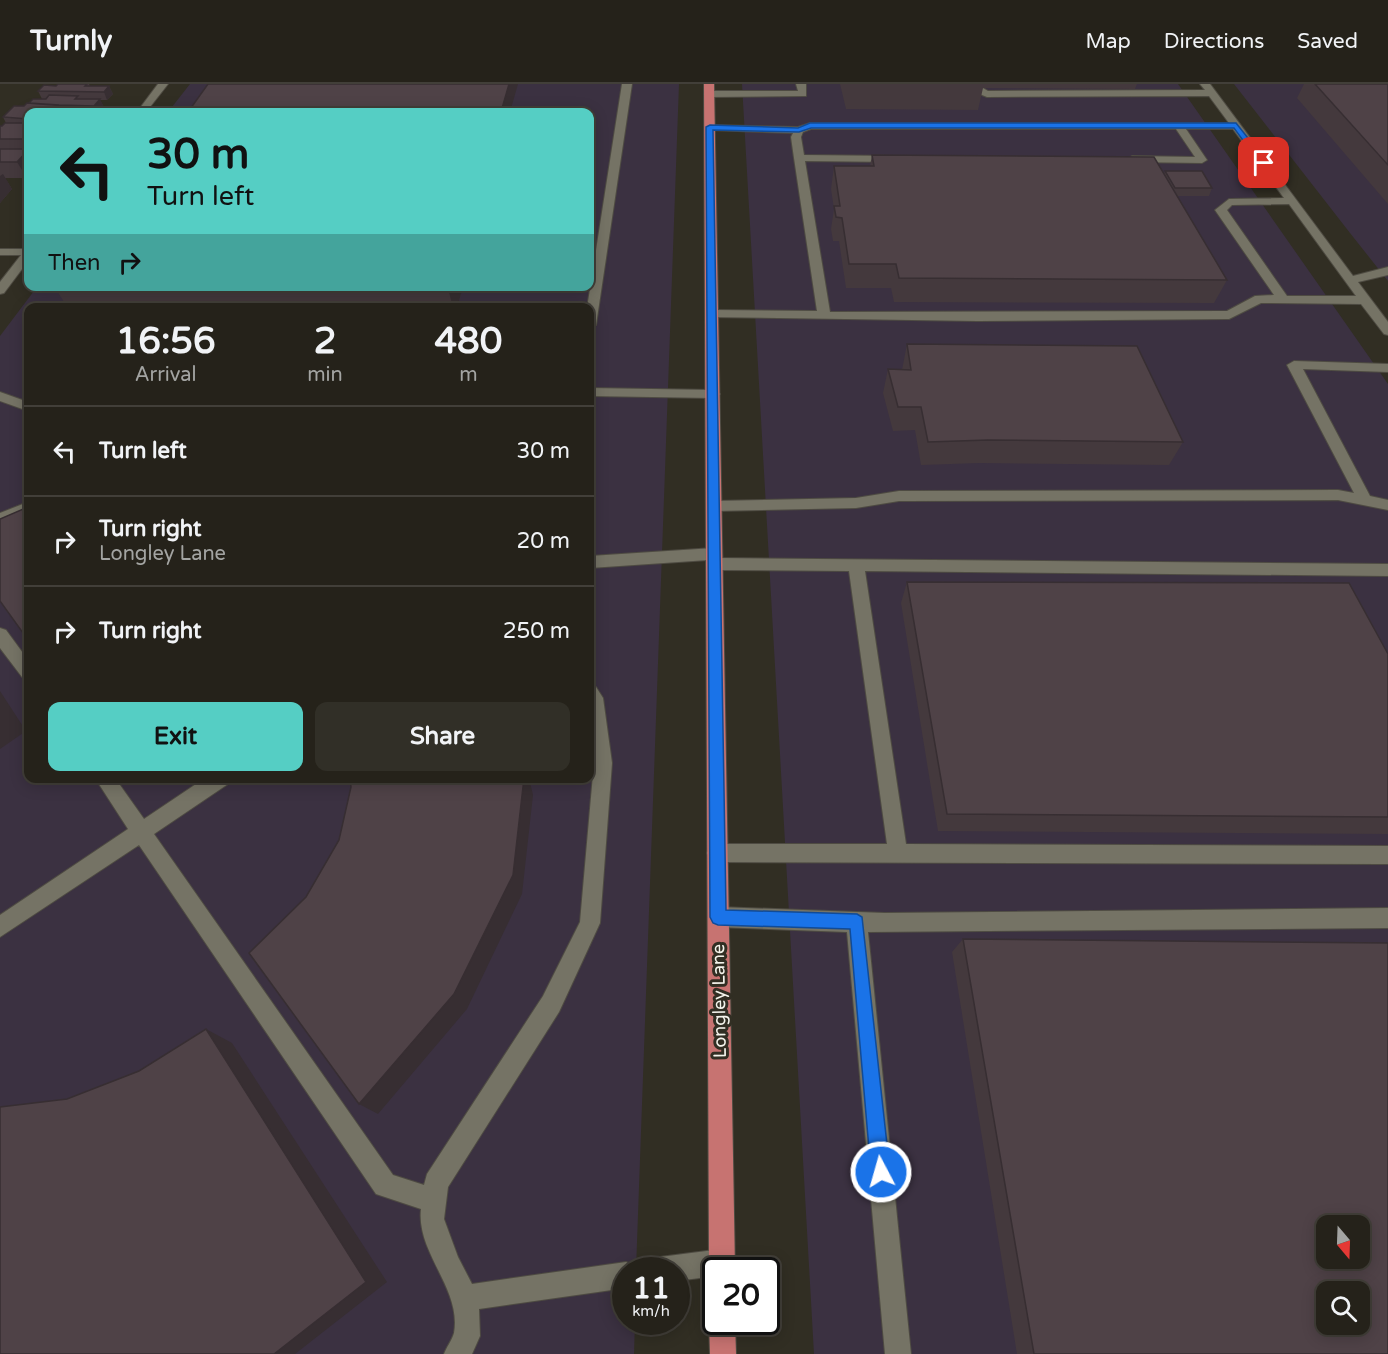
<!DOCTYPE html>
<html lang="en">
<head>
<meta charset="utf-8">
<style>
  :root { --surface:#25221a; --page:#312f27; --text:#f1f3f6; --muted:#a3a4a2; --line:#423f39; --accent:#55cec4 }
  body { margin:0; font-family:"Varela Round",sans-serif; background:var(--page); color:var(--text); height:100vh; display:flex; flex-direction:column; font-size:22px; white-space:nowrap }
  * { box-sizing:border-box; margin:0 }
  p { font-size:20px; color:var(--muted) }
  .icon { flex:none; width:33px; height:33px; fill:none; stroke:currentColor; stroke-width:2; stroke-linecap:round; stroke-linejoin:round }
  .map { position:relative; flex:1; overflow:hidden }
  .drawer { position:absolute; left:24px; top:219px; width:570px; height:480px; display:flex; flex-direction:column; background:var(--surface); border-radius:12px; box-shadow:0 3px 15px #0003,0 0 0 2px var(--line) }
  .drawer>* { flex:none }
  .hud { position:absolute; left:24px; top:24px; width:570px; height:183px; border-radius:12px; box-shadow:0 3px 15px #0003,0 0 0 2px var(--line); background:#55cec4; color:#111; overflow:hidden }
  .needle { width:39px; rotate:161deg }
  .fabs { position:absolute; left:1316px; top:1131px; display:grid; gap:12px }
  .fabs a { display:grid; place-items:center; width:54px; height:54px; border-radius:12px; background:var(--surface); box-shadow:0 3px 15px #0003,0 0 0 2px var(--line); font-size:30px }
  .speed { position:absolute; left:612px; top:1173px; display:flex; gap:12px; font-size:30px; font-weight:700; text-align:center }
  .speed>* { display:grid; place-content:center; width:78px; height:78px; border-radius:50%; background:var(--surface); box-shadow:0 3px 15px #0003,0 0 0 2px var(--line); line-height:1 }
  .speed small { font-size:15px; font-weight:400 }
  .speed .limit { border:3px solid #111; border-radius:9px; background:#fff; color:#111 }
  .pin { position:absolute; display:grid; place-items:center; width:51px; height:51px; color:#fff; margin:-26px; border-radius:12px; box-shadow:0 3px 9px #0006 }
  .me { position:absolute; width:66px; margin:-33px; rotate:354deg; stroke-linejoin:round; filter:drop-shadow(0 0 4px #0008) }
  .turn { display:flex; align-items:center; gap:21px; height:126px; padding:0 24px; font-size:27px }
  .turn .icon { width:78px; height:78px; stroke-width:2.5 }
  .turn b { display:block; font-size:42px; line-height:51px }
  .then { display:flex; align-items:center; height:57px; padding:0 24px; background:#0003; gap:12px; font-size:22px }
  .eta { display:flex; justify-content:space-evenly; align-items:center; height:102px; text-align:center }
  .eta b { font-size:36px; font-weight:700; line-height:42px }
  .button { display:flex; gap:12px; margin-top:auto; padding:12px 24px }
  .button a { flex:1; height:69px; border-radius:12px; background:var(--accent); color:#111; font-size:24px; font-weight:700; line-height:69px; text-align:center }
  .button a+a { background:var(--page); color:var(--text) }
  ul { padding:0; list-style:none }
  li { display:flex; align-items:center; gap:18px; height:90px; padding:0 24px; border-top:2px solid var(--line) }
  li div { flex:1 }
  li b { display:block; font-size:22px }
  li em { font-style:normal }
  header { display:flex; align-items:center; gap:36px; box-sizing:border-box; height:84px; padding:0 30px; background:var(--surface); border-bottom:2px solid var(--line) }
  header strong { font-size:28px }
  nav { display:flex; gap:33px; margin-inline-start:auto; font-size:21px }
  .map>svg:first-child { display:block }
</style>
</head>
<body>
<header>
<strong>Turnly</strong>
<nav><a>Map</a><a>Directions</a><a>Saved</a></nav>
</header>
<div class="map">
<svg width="1388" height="1270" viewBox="0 0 1388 1270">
  <rect width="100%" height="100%" fill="#312e23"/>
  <!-- industrial -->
  <path fill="#3b3141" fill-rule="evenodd" d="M190,0H679L636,1186H626V1238H635L634,1270H0V252L37,203L590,202V28H168ZM28,224H590V694H28Z
    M742,0H1178L1388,300V1270H814ZM1326,1142H1359V1174H1326ZM1326,1208H1359V1240H1326Z
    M1234,0H1388V197L1350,149Z"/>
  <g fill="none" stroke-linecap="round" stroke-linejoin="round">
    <!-- minor casing -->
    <g stroke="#4e4b42" stroke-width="2">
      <path id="minor" d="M158,0H168L146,28H137Z
        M622,0H632L596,241L590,245V224H587Z
        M796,0H806V12L709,13L704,10L709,7H798Z
        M966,0H976L988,7L1205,6L1200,0H1210L1353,192L1388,183V191L1358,198L1388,238V251L1384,250L1361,220L1261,219L1229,235L977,237L708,233L706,230L708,227L712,226L817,227L794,74L791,53L793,49L710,46L705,43L707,41L798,43L810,39H1229L1209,12L987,13L970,6ZM811,45H1176L1195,73L1132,72L1127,75L1132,78L1202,79L1207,76L1186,45H1233L1284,114L1229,115L1215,126L1274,211L1255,212L1227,227L830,228L805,77L894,78L899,75L894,72L804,71L801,53L803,48ZM1289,120L1356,212H1287L1227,126L1232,121Z
        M0,165H28V177L4,209L0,210V198L21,171H0Z
        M1294,277L1388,280V288L1303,285L1370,412L1388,416V426L1338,416L899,417L856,424L714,427L706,422L714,417L856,414L899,407L1338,406L1354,409L1287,281Z
        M590,304L713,306L720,310L713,314L590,312Z
        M0,308L28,318V327L0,317Z
        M28,418V429L0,440V429Z
        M714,464L720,466L722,470L719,474L1388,480V492L865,487L906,760L1388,762V780L717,778L710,775L707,769L710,763L717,760H887L849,487L714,486L708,484L706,480L708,476L590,484V472Z
        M0,544L6,546L28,576V595L22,593L0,564Z
        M590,601L596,603L603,614L612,679L600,839L559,928L448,1103L444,1135L458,1173L472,1200L626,1178L635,1182L637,1186H626V1204L479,1225L480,1252L472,1270H444C446,1264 452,1256 454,1249C462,1205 416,1169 421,1125L376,1110L139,761L0,853V831L128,745L95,694H115L144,735L205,694H230L228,700L154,750L393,1091L424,1101L427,1090L543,912L580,838L594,679L590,647Z
        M718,823L885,829L1388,824V844L868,848L911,1270H885L847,848L718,843L711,840L708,833L711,826Z
        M722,1165L731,1169L735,1178L731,1186H716V1192L676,1197V1186H647L651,1177L660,1173Z"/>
    </g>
    <!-- major casing -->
    <g stroke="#4e4b42" stroke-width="2">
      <path id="major" d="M704,0H714L735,1186H716V1196L709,1186Z
        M716,1228V1238H735L736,1270H710L709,1238Z"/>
    </g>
    <!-- minor -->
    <use href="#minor" fill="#757365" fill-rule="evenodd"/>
    <!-- major -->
    <use href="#major" fill="#c77371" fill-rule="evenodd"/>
  </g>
  <!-- wall -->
  <path fill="#44393d" d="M58,0H118H89L90,2H109L113,10L107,16H100L104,23L99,28H28V92L27,94H5L12,105L0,119V42H2L6,39L3,33L29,19L42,15L38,7L56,2Z
    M840,0H1137L1135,5L983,4L978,26L846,25Z
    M1304,0H1388V120L1297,14Z
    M872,71L1164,90L1165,87L1212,104L1209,112H1177L1227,196L1214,219L894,218L891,204H846L839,157H833L831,145L834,125L831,105L834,82H870Z
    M463,202L457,224H68L57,207Z
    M907,260L1183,358L1169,381L980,379L921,381L915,346L893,347L883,309L888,285L902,286Z
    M907,498L1388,570V750L938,747L901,519Z
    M963,855L1388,1270H1017L952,868Z"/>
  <!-- shaded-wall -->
  <path fill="#372e32" d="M509,0H518L510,28H501Z
    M109,2L113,10L107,16L104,8Z
    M100,15L104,23L99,28H97L94,22Z
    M80,23L83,28H75Z
    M28,66V92L27,94L17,78Z
    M3,90L12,105L0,119V92Z
    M451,202H463L457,224H453L449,208Z
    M0,607L26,647L0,665Z
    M524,694H529L533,711L522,810L467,925L378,1030L359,1020Z
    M206,945L232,959L387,1198L295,1270H274Z"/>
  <!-- building -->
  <path fill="#4f4247" stroke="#372e32" stroke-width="1.5" fill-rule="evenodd" d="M58,0H87L85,2H109L104,8L38,7L44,1L56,2Z
    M208,0H509L501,28H188Z
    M1315,0H1388V81Z
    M49,11L78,12L75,15H100L94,22L59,21L29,19L33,15H46Z
    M27,19L80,23L75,28H28V35L3,33L14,22H24Z
    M5,39H28V55H0V42H2Z
    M0,65H28V66L17,78H0Z
    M872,71L1154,73L1227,196L899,194L896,180H849L842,134L836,133L834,122H840L834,82H874Z
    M1165,87H1202L1212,104H1175Z
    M61,202H451L449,208L57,207Z
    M907,260L1137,262L1183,358L988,356L928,358L921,323H898L888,285L911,286Z
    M28,423V556L0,517V435Z
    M907,498L1349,499L1388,570V733L947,730Z
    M350,694H524L513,791L454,910L359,1020L249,869L306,813L339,756L351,703Z
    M963,855L1388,859V1270H1034ZM1326,1142H1359V1174H1326ZM1326,1208H1359V1240H1326Z
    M206,945L366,1198L274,1270H0V1023L67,1015L139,987Z"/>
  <!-- route -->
  <path fill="#1a73e8" stroke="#114b97" stroke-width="1.5" d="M1236,39L1267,78V81H1261L1234,44H811L799,48L713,46L726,826L857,830L862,833L890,1088L887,1095L881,1097L874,1095L871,1088L850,845L718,841L713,839L710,833L706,43L710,41L798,44L810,39Z"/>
  <g text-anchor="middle" stroke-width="6" stroke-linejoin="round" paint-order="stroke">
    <!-- street labels -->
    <g font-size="18" fill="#f5f4ec" stroke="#312e23">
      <text transform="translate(719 917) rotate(-91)" y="6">Longley Lane</text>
    </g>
  </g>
</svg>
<div class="fabs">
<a><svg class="needle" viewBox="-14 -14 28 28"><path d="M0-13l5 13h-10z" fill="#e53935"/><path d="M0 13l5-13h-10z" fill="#a3a4a2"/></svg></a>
<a><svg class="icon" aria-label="search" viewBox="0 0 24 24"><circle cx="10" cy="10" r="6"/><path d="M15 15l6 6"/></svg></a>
</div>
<div class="speed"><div>11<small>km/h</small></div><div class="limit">20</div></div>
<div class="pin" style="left:1264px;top:79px;background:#d93025"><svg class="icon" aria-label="arrive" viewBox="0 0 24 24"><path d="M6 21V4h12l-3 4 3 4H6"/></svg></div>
<svg class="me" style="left:881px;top:1088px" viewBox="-20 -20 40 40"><circle r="17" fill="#1a73e8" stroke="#fff" stroke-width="3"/><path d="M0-11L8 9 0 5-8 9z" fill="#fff"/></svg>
<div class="hud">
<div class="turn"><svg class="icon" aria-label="left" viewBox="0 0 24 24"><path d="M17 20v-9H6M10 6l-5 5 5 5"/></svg><div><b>30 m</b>Turn left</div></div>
<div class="then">Then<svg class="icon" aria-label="right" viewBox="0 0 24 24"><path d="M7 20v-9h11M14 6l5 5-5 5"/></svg></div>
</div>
<section class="drawer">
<div class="eta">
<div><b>16:56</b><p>Arrival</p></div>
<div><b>2</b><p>min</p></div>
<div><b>480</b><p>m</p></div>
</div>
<ul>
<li><svg class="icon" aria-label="left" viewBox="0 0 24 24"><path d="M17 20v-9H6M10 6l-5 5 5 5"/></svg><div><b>Turn left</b></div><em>30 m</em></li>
<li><svg class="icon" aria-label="right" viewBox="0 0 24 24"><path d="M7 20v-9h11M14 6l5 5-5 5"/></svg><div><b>Turn right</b><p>Longley Lane</p></div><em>20 m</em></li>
<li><svg class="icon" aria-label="right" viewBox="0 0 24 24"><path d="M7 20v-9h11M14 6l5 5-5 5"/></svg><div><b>Turn right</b></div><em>250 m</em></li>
</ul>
<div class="button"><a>Exit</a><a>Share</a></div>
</section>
</div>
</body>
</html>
